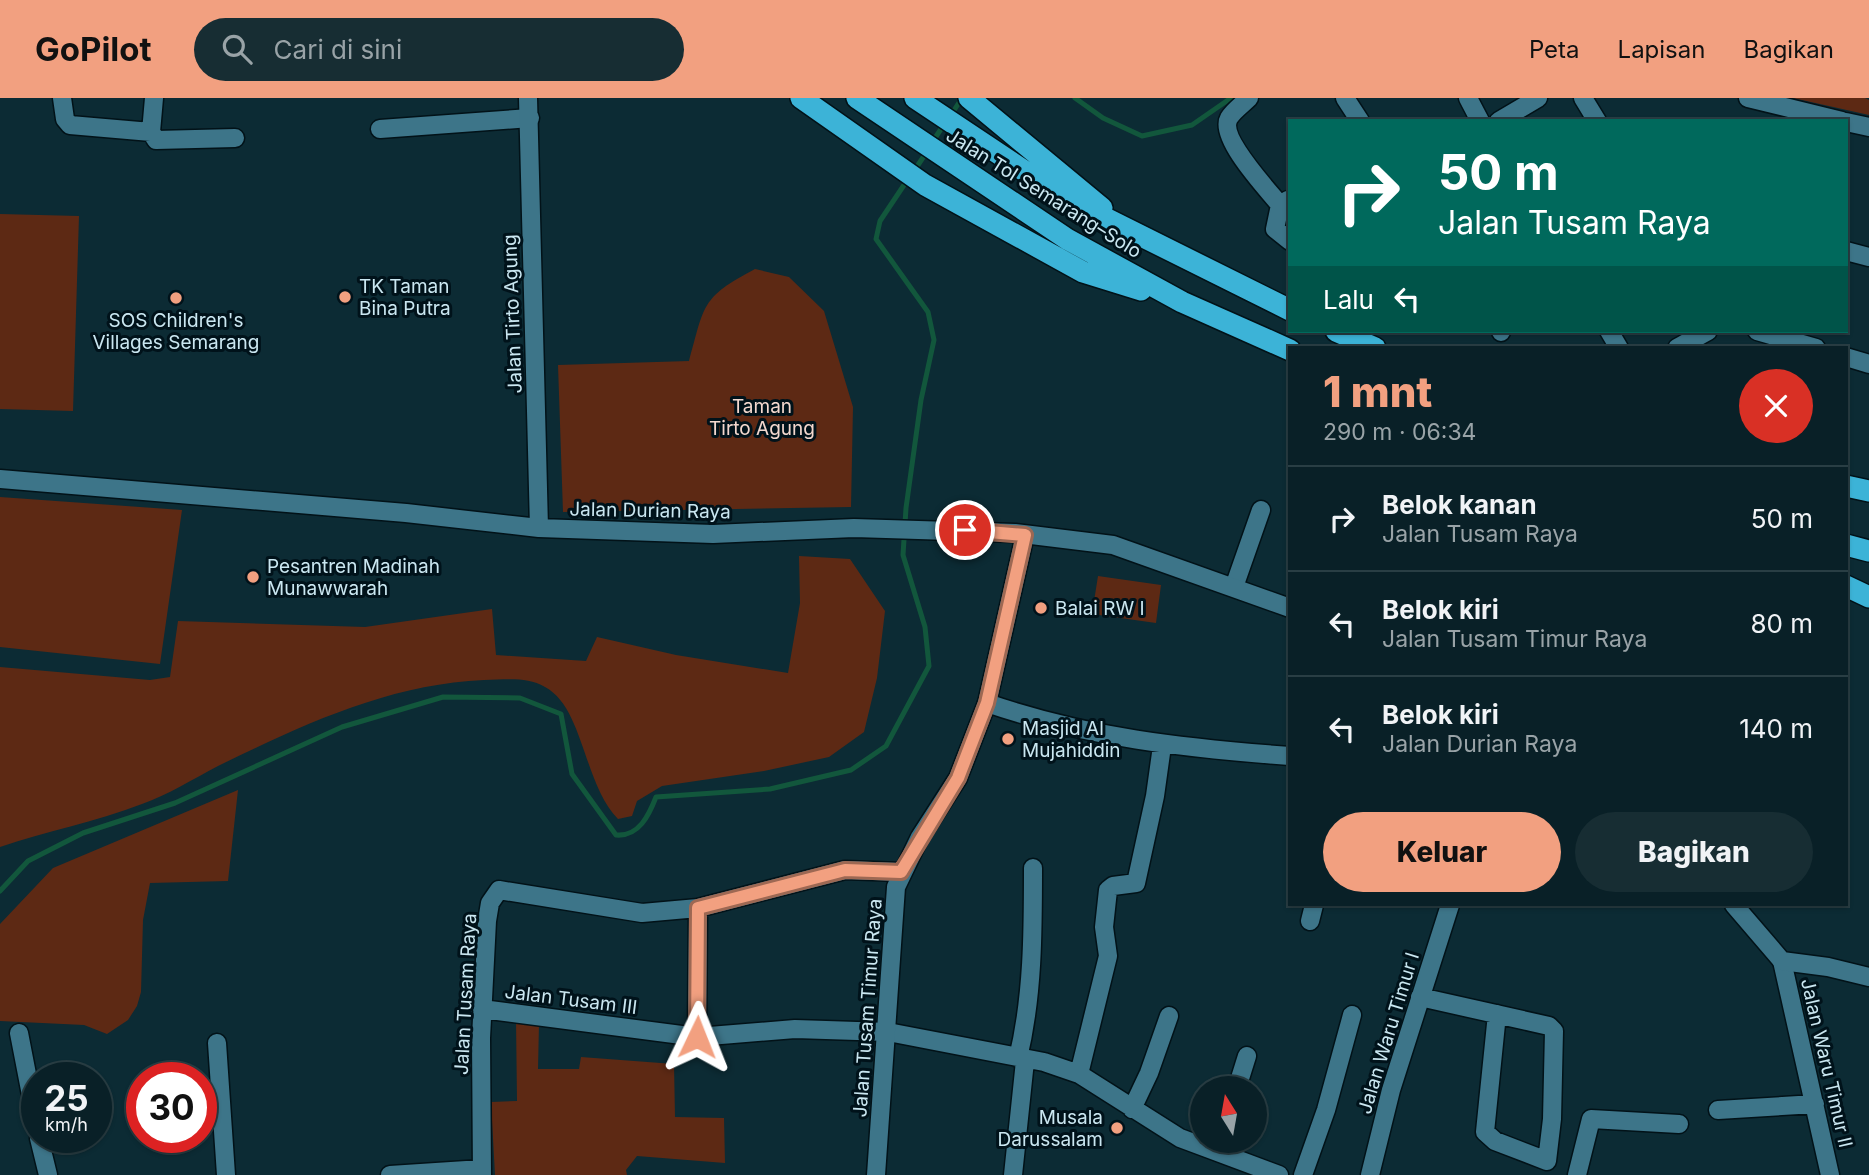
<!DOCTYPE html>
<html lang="id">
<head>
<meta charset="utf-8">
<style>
  :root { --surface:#092027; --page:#172d33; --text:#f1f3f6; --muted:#99a3a7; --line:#293e44; --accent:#f2a080 }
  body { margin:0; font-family:Inter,sans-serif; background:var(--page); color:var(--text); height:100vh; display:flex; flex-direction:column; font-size:26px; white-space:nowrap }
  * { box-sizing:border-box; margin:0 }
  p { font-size:23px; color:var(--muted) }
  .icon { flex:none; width:38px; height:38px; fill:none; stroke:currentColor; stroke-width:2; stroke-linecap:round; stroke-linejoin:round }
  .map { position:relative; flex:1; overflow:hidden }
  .side { position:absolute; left:1288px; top:248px; width:560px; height:560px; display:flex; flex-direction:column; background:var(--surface); border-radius:0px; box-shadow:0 2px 5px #0004,0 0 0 2px var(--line) }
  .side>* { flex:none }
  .hud { position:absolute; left:1288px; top:21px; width:560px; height:214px; border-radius:0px; box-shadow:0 2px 5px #0004,0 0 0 2px var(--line); background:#00695c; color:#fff; overflow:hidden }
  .needle { width:46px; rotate:349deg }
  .fabs { position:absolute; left:1190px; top:978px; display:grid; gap:14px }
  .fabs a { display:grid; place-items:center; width:77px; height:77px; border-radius:50%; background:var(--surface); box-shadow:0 2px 5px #0004,0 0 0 2px var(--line); font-size:35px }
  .speed { position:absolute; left:21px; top:964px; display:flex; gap:14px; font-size:35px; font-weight:700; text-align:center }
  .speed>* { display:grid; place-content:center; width:91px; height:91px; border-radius:50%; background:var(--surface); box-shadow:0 2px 5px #0004,0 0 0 2px var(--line); line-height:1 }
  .speed small { font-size:18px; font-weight:400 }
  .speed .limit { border:10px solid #d22; background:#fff; color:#111 }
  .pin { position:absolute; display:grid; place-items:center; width:60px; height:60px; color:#fff; margin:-30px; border:4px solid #fff; border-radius:50%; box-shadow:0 2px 7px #0007 }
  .me { position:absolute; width:77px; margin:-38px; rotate:2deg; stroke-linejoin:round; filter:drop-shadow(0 0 5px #0008) }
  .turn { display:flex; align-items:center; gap:24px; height:147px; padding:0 35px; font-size:32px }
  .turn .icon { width:91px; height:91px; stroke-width:2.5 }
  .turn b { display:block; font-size:49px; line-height:60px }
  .then { display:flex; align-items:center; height:66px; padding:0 35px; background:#0003; gap:14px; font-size:26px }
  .round { display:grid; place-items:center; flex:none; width:74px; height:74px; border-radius:37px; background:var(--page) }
  .summary { display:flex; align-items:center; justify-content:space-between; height:119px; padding:0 35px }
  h1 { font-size:42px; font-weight:800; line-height:52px; color:var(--accent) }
  .action { display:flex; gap:14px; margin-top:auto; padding:14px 35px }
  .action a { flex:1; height:80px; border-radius:42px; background:var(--accent); color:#111; font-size:28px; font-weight:800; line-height:80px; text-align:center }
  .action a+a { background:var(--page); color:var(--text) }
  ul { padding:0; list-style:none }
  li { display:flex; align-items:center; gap:21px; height:105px; padding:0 35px; border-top:2px solid var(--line) }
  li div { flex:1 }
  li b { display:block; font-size:26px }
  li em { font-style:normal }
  header { display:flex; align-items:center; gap:42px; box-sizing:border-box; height:98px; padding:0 35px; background:var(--accent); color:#111 }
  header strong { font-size:33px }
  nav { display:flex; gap:38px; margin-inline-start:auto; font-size:24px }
  .search { width:490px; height:63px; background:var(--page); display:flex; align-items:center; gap:18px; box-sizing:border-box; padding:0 24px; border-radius:38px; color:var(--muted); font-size:26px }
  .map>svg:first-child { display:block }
</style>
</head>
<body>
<header>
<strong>GoPilot</strong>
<div class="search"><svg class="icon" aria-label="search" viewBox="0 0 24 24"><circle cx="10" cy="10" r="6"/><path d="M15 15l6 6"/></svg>Cari di sini</div>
<nav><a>Peta</a><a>Lapisan</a><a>Bagikan</a></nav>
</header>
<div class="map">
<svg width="1869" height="1077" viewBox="0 0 1869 1077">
  <rect width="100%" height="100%" fill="#0c2b34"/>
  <!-- green -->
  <path fill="#5d2914" d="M1793,0H1865L1869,2V17Z
    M0,116L79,118L73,313L0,311Z
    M755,171L789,179L824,213L853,309L851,409L563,414L558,267L689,263C705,207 700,200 755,171Z
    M0,399L182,412L160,566L0,549Z
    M799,458L850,461L885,513L877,580L864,634L829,659L764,673L662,688L637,703L632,718L618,721C583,685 584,610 545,589C526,578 505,582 484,582C389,586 302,627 218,668C193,681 168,697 142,706C96,724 47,733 0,749V569L150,582L170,579L178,523L365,529L492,511L496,557L586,563L597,539L676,557L788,575L800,505Z
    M1098,478L1161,487L1156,525L1092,516Z
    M238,692L228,783L150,785L143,822L141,894L137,908L128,922L107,936L84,927L0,923V826L53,770Z
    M516,922L539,926L538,971H579L581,959L674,966L675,1019L724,1020L725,1065L637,1058L626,1072L627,1077H495L491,1004L517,1003Z"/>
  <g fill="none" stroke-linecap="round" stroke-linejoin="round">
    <!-- stream -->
    <path stroke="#12573c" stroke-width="5" d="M1075,0L1103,20L1142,38L1192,27L1231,0
      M951,17L962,0
      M933,43L945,25
      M914,73L928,52
      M0,793L28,763L83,735L175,705L342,629L443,599L520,600L561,616L572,676L616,737C639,739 649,717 656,699L770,691L851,672L886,648L929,568L925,529L903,457L906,410L921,302L934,242L928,214L876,141L880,123L908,81"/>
    <!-- street casing -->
    <g stroke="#021218" stroke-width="21">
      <path id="street" d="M62,0L65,21L70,27L151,34L154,0
        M1249,0C1243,6 1234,12 1229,20C1218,39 1267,91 1280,107
        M1345,0L1360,23
        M1468,0L1480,23
        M1583,0L1597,23
        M1748,0L1842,23
        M1499,23L1538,0
        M1846,24L1869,29
        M380,31L530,20
        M151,34L156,42L235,40
        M1288,102L1280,107L1275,131L1290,143
        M1846,153L1869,159
        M1501,233V234
        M1609,233L1619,250
        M1757,233L1816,250
        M1677,250L1708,233
        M1846,259L1869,266
        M1234,489L1261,412
        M987,605C1089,640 1183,650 1290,658
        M1310,823L1314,807
        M1782,863L1830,1077
        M1420,899L1549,928L1554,933L1552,1021L1547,1063L1495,1043L1485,1034L1497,916
        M482,911L697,939L698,810
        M19,935L37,1028
        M697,939L795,931L888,934L1044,964L1079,976L1180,1040L1279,1077
        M217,945L226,1077
        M1018,960C1033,898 1033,833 1033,770
        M1079,976L1108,858L1104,829L1108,792L1113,788L1136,785L1155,698L1162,648
        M1237,990L1247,958
        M1132,1011L1149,975L1169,918
        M1718,1012L1815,1006
        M39,1040L48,1077
        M390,1077L482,1071
        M482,1077L481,940L487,823L490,805L499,792L642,815L698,810L845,772L901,774
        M1013,1077L1025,963
        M1303,1077L1326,1012L1352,917
        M1370,1077L1391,992L1450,807
        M1577,1077L1591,1021L1679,1026"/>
    </g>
    <!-- secondary casing -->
    <g stroke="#021218" stroke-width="21">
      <path id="secondary" d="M528,0L539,430
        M0,381L406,415L539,430L713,436L854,430L1015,435L1113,447L1290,510
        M1734,807L1782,863L1828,869L1869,879
        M876,1077L896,789L920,739L958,680L987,605L1025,437"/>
    </g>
    <!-- highway casing -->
    <g stroke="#021218" stroke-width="24">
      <path id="highway" d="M801,0L925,87L1083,174L1141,192
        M857,0L1067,141L1182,204L1290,252
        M915,0L1065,100L1290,212
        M969,0L1102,110
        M1336,233L1375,250
        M1846,388L1869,393
        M1846,447L1869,453
        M1846,488L1869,499"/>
    </g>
    <!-- street -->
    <use href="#street" stroke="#3d7589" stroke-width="18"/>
    <!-- secondary -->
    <use href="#secondary" stroke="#3d7589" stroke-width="18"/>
    <!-- highway -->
    <use href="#highway" stroke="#3cb3d7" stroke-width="21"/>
  </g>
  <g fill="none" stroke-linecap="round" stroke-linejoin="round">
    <!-- route casing -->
    <g stroke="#9d6853" stroke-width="18">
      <path id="route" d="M697,939L698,810L845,772L901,774L958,680L987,605L1025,437L965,432"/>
    </g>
    <!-- route -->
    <use href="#route" stroke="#f2a080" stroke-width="12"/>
  </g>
  <!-- markers -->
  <g fill="#f2a080" stroke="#00121a" stroke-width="2.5">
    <circle cx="345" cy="199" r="7"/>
    <circle cx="176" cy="200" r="7"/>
    <circle cx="253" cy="479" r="7"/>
    <circle cx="1041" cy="510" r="7"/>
    <circle cx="1008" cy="641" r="7"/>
    <circle cx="1117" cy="1030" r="7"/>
  </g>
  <g text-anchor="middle" stroke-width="6" stroke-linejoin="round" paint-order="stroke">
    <!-- street labels -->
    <g font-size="19" fill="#cae7f1" stroke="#00121a">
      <text transform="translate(1044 95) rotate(32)" y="7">Jalan Tol Semarang–Solo</text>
      <text transform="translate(512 216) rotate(-92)" y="7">Jalan Tirto Agung</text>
      <text transform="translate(650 412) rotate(1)" y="7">Jalan Durian Raya</text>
      <text transform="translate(465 896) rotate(-87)" y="7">Jalan Tusam Raya</text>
      <text transform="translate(571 901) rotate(7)" y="7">Jalan Tusam III</text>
      <text transform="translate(867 910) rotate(-86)" y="7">Jalan Tusam Timur Raya</text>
      <text transform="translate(1388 935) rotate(-73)" y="7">Jalan Waru Timur I</text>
      <text transform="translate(1827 965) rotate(77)" y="7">Jalan Waru Timur II</text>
    </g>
    <!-- poi labels -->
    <g font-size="19" fill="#cae7f1" stroke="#00121a" text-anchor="start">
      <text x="359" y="195">TK Taman<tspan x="359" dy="22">Bina Putra</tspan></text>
      <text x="176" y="229" text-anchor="middle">SOS Children's<tspan x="176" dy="22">Villages Semarang</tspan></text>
      <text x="267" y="475">Pesantren Madinah<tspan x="267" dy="22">Munawwarah</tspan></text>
      <text x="1055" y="517">Balai RW I</text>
      <text x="1022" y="637">Masjid Al<tspan x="1022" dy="22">Mujahiddin</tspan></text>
      <text x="1103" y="1026" text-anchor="end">Musala<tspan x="1103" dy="22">Darussalam</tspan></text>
    </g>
    <!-- park labels -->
    <g font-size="19" fill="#f3d8ce" stroke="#00121a">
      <text x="762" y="315">Taman<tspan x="762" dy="22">Tirto Agung</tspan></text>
    </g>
  </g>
</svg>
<div class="fabs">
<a><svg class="needle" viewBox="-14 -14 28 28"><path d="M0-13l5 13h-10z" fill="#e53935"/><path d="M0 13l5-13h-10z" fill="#99a3a7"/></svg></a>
</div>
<div class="speed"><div>25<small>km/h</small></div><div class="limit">30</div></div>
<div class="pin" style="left:965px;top:432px;background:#d93025"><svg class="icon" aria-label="arrive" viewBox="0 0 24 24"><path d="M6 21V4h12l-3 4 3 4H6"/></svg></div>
<svg class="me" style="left:697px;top:939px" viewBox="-20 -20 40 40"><path d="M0-17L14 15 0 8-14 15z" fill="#f2a080" stroke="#fff" stroke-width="4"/></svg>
<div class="hud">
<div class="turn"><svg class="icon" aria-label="right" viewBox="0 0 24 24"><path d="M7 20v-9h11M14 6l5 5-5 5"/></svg><div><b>50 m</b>Jalan Tusam Raya</div></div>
<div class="then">Lalu<svg class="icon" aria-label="left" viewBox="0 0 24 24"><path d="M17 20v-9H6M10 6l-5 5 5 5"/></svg></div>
</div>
<section class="side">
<div class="summary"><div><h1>1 mnt</h1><p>290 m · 06:34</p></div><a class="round" style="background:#d93025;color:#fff"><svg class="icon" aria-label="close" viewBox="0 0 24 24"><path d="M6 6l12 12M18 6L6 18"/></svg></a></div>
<ul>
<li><svg class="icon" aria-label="right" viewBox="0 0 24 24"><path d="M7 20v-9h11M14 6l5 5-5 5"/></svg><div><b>Belok kanan</b><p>Jalan Tusam Raya</p></div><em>50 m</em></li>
<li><svg class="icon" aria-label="left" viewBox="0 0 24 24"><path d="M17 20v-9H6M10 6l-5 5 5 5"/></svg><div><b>Belok kiri</b><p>Jalan Tusam Timur Raya</p></div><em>80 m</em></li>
<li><svg class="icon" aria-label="left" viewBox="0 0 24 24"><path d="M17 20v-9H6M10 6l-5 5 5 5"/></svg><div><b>Belok kiri</b><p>Jalan Durian Raya</p></div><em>140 m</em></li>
</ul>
<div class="action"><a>Keluar</a><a>Bagikan</a></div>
</section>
</div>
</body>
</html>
